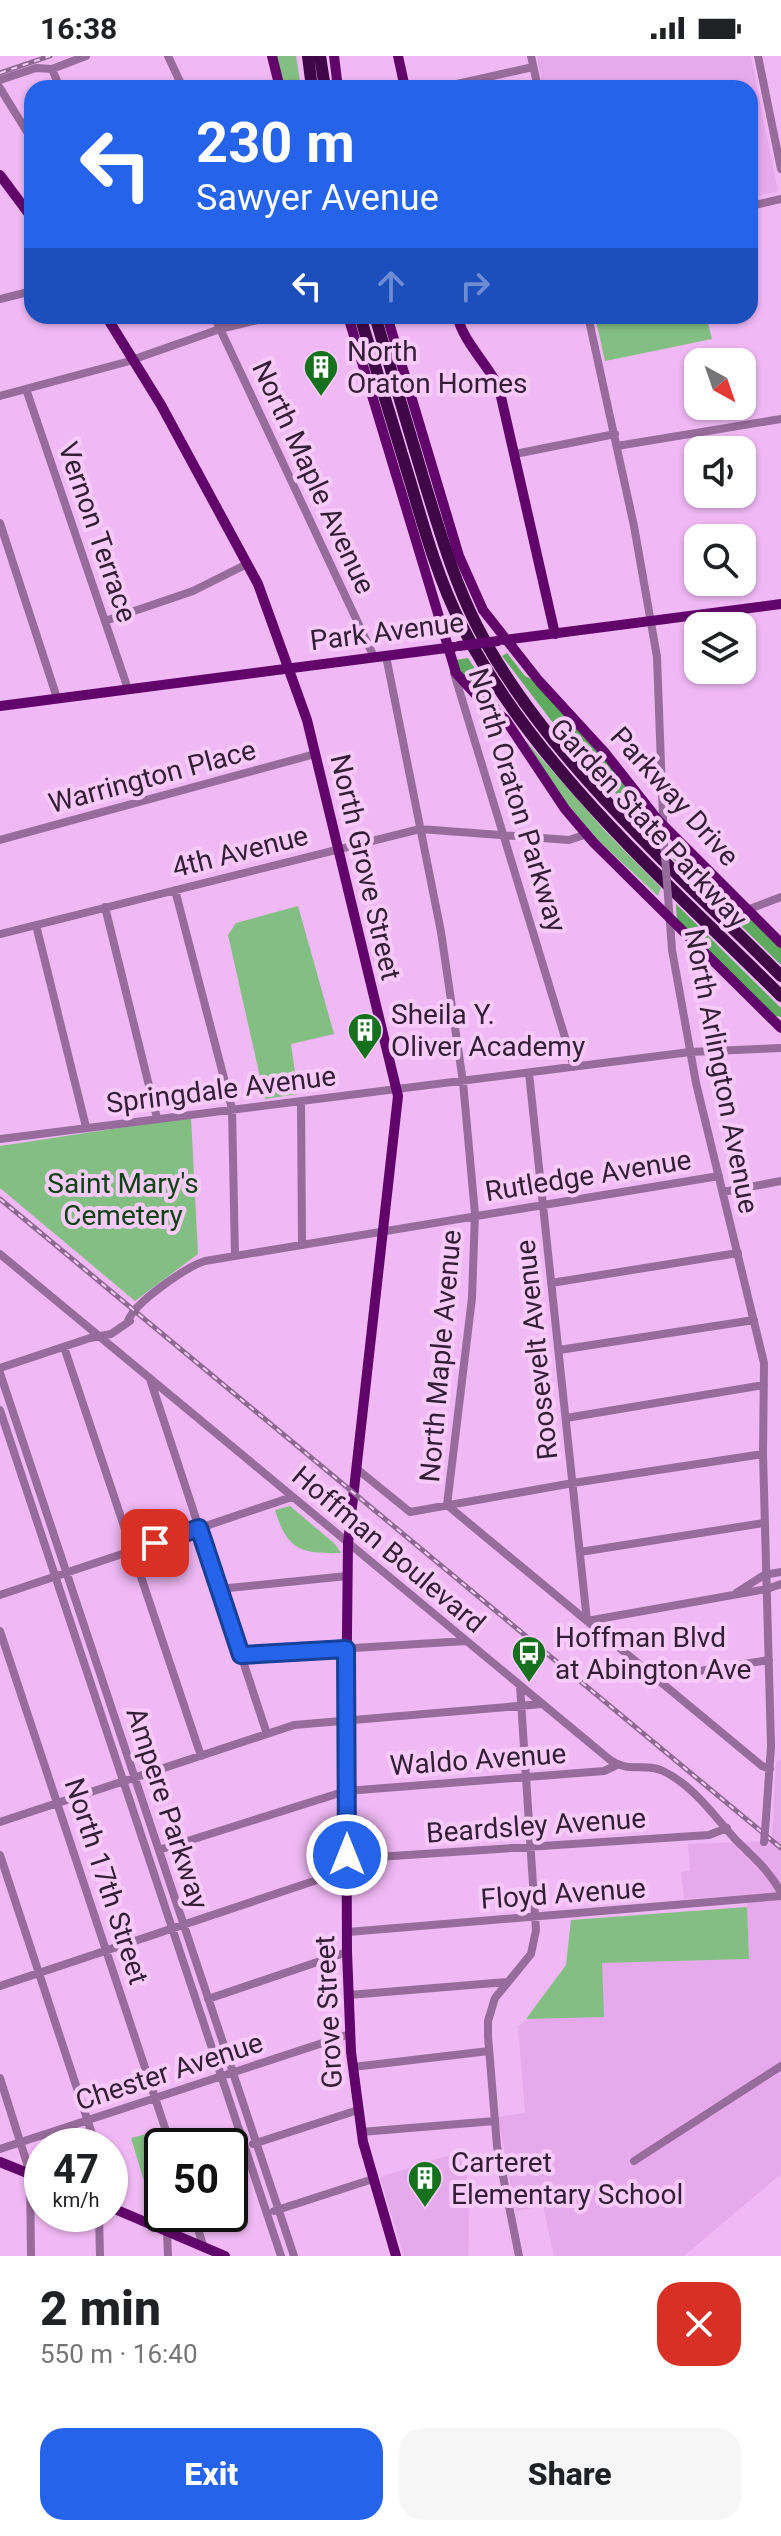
<!DOCTYPE html>
<html lang="en">
<head>
<meta charset="utf-8">
<style>
  :root { --surface:#fff; --page:#f6f6f6; --text:#202124; --muted:#757577; --accent:#2563eb }
  body { margin:0; font-family:Roboto,sans-serif; background:var(--page); color:var(--text); height:100vh; display:flex; flex-direction:column; font-size:30px; white-space:nowrap }
  * { box-sizing:border-box; margin:0 }
  p { font-size:26px; color:var(--muted) }
  .icon { flex:none; width:44px; height:44px; fill:none; stroke:currentColor; stroke-width:2; stroke-linecap:round; stroke-linejoin:round }
  .map { position:relative; height:2200px; overflow:hidden }
  .sheet { display:flex; flex-direction:column; background:var(--surface); flex:1 }
  .sheet>* { flex:none }
  .top-card { position:absolute; left:24px; top:24px; width:734px; height:244px; border-radius:24px; box-shadow:0 2px 6px #0004; background:#2563eb; color:#fff; overflow:hidden }
  .needle { width:52px; rotate:140deg }
  .tools { position:absolute; left:684px; top:292px; display:grid; gap:16px }
  .tools a { display:grid; place-items:center; width:72px; height:72px; border-radius:16px; background:var(--surface); box-shadow:0 2px 6px #0004; font-size:40px }
  .speed { position:absolute; left:24px; top:2072px; display:flex; gap:16px; font-size:40px; font-weight:700; text-align:center }
  .speed>* { display:grid; place-content:center; width:104px; height:104px; border-radius:50%; background:var(--surface); box-shadow:0 2px 6px #0004; line-height:1 }
  .speed small { font-size:20px; font-weight:400 }
  .speed .limit { border:4px solid #111; border-radius:12px; background:#fff; color:#111 }
  .pin { position:absolute; display:grid; place-items:center; width:68px; height:68px; color:#fff; margin:-34px; border-radius:16px; box-shadow:0 4px 12px #0006 }
  .me { position:absolute; width:88px; margin:-44px; rotate:0deg; stroke-linejoin:round; filter:drop-shadow(0 0 6px #0008) }
  .turn { display:flex; align-items:center; gap:28px; height:168px; padding:0 40px; font-size:36px }
  .turn .icon { width:104px; height:104px; stroke-width:2.5 }
  .turn b { display:block; font-size:56px; line-height:68px }
  .lanes { display:flex; align-items:center; height:76px; padding:0 40px; background:#0003; justify-content:center; gap:40px; direction:ltr }
  .lanes .off { opacity:.35 }
  .round { display:grid; place-items:center; flex:none; width:84px; height:84px; border-radius:24px; background:var(--page) }
  .overview { display:flex; align-items:center; justify-content:space-between; height:136px; padding:0 40px }
  h1 { font-size:48px; font-weight:800; line-height:60px }
  .action { display:flex; gap:16px; margin-top:auto; padding:16px 40px }
  .action a { flex:1; height:92px; border-radius:24px; background:var(--accent); color:#fff; font-size:32px; font-weight:800; line-height:92px; text-align:center }
  .action a+a { background:var(--page); color:var(--text) }
  .status { display:flex; justify-content:space-between; align-items:center; height:56px; padding:0 40px; background:var(--surface); direction:ltr }
  .status svg { height:22px; fill:currentColor }
  .map>svg:first-child { display:block }
</style>
</head>
<body>
<div class="status"><b>16:38</b><svg viewBox="0 0 49 12"><path d="M0 12V9h3v3zM5 12V6h3v6zM10 12V3h3v9zM15 12V0h3v12zM26 1h20v11H26zM47 4h2v5h-2z"/></svg></div>
<div class="map">
<svg width="781" height="2200" viewBox="0 0 781 2200">
  <rect width="100%" height="100%" fill="#f0b8f5"/>
  <!-- built -->
  <path fill="#e6a9ec" d="M537,0H751L778,135L750,142V32H543Z
    M781,1703V2118L684,2200H554L543,2150L516,2155L498,2061L525,2057L518,1970L528,1963L603,1961L601,1907L749,1903L746,1839L684,1843L681,1816L690,1815L688,1788L772,1785L776,1706Z
    M459,2096L470,2132L468,2200H404L380,2121Z"/>
  <!-- green -->
  <path fill="#83bf82" d="M275,0H296L301,32H283Z
    M595,260H706L712,283L605,305Z
    M526,685L607,777L661,832L658,840L598,784L563,743Z
    M298,850L334,978L291,988L298,1038L265,1043L228,879L236,867Z
    M191,1061L198,1198L135,1245L0,1132V1090Z
    M290,1450L335,1488L341,1497C301,1498 287,1494 275,1454Z
    M747,1851L749,1903L602,1907L604,1961L526,1963L566,1909L571,1864Z
    M158,2075L163,2090L162,2133L144,2125L131,2082Z"/>
  <!-- forest -->
  <path fill="#5eaa5e" d="M507,597L525,620L533,624L613,713L656,770L657,780L573,693L502,600Z
    M468,602L500,651L458,617L456,604Z
    M674,793L702,816L781,892V909L673,803Z
    M676,848L781,952V961L773,959L677,865Z"/>
  <g fill="none" stroke-linecap="round" stroke-linejoin="round">
    <!-- minor -->
    <path stroke="#976b9b" stroke-width="8" d="M168,0L183,32
      M531,0L538,32
      M758,0L781,113
      M52,13L86,0
      M52,13L60,32
      M0,24L36,12L52,13
      M0,32L32,84
      M439,32L533,11
      M750,150L781,143
      M0,243L32,235
      M214,260L374,601
      M588,260L634,470L657,601L664,788
      M26,333L128,633
      M0,340L126,306L220,273L275,260
      M617,390L781,363
      M515,398L615,378
      M0,467L57,642
      M105,565L193,535L247,508
      M386,600L441,876L463,1026L475,1158L472,1242L447,1449L762,1710L770,1713
      M454,617L574,1011
      M0,784L315,698
      M175,834L232,1053L235,1200
      M668,840L672,894L696,1027L764,1307L763,1398L771,1690L766,1762
      M105,851L157,1062
      M747,854L781,841
      M36,869L86,1071
      M0,878L420,773L569,784L587,778
      M529,1017L587,1565L767,1533L781,1528
      M301,1045L302,1188
      M0,1083L690,996L781,992
      M723,1136L781,1125
      M0,1198L609,1703C629,1718 645,1706 663,1715C693,1729 714,1760 736,1784C755,1803 767,1812 781,1836
      M551,1227L738,1197
      M128,1265C134,1247 186,1211 205,1205L719,1120
      M64,1291L201,1700
      M559,1294L754,1264
      M0,1312L90,1282L111,1278L130,1265
      M0,1317L294,2200
      M150,1323L267,1678
      M0,1354L281,2200
      M566,1362L764,1329
      M357,1413L410,1456L573,1427L763,1398
      M580,1496L764,1467
      M219,1533L347,1520
      M736,1537L764,1519L781,1516
      M0,1539L292,1441
      M0,1575L171,2090
      M241,1599L466,1585
      M655,1622L769,1604
      M0,1766L294,1669L542,1648
      M159,1794L346,1735L604,1715L617,1709
      M0,1799L96,2090
      M347,1803L709,1779L727,1772
      M348,1876L781,1840
      M0,1930L347,1814
      M349,1939L507,1926
      M208,1943L347,1896
      M353,2011L489,1995
      M0,2022L30,2117L31,2200
      M361,2076L495,2065
      M253,2088L358,2054
      M0,2093L350,1978
      M634,2105L781,2010
      M110,2132L118,2155
      M274,2155L373,2123
      M99,2158L100,2200
      M193,2158L204,2192
      M167,2176L168,2200
      M519,2200L497,2090L488,1980V1965L495,1942L531,1898L536,1874L520,1630"/>
    <!-- major -->
    <path stroke="#62056b" stroke-width="10" d="M272,0L280,32
      M334,0L338,32
      M398,0L405,32
      M0,119L32,162
      M106,260L161,349L258,528L307,664L398,1040L348,1487L346,1665L347,1896L351,1996L363,2086L396,2200
      M348,260L456,617L476,639L505,663L565,753L594,787L781,972
      M387,260L459,500L483,554L539,625L606,698L658,764L781,887
      M457,260C464,287 487,307 499,332L555,578
      M504,584L781,548
      M0,650L454,591
      M0,2106L42,2123
      M110,2151L225,2200"/>
    <!-- highway -->
    <path stroke="#3f0745" stroke-width="12" d="M308,0L312,32
      M320,0L325,32
      M360,260C377,316 394,372 411,428C425,476 439,525 462,570C534,712 670,829 781,940
      M375,260C392,316 408,372 425,428C440,476 454,525 477,570C543,699 679,818 781,920"/>
    <!-- rail casing -->
    <g stroke="#8e6892" stroke-width="5">
      <path id="rail" d="M0,17L50,0
        M0,1143L781,1792"/>
    </g>
    <!-- rail -->
    <use href="#rail" stroke="#f7cafa" stroke-width="2" stroke-dasharray="6" stroke-linecap="butt"/>
    <!-- minor-bridge -->
    <path stroke="#976b9b" stroke-width="8" d="M664,788L668,840
      M764,1786L766,1762"/>
    <!-- major-bridge -->
    <path stroke="#62056b" stroke-width="10" d="M459,590L498,585"/>
  </g>
  <g fill="none" stroke-linecap="round" stroke-linejoin="round">
    <!-- route casing -->
    <g stroke="#184099" stroke-width="20">
      <path id="route" d="M155,1487L199,1472L241,1599L346,1593L347,1799"/>
    </g>
    <!-- route -->
    <use href="#route" stroke="#2563eb" stroke-width="14"/>
  </g>
  <!-- icons -->
  <defs>
    <g id="building-pin" transform="scale(1.8)"><path d="M0 17L-7.5 6A9.5 9.5 0 1 1 7.5 6Z" fill="#16711e" stroke="#f7cafa"/><path d="M-4-6H4V6H1V3H-1V6H-4ZM-2.5-4.3h1.7v1.8h-1.7ZM.8-4.3h1.7v1.8H.8ZM-2.5-1h1.7V.8h-1.7ZM.8-1h1.7V.8H.8Z" fill="#fff"/></g>
    <g id="bus-pin" transform="scale(1.8)"><path d="M0 17L-7.5 6A9.5 9.5 0 1 1 7.5 6Z" fill="#16711e" stroke="#f7cafa"/><path d="M-5-6H5V4H4V6H2V4H-2V6H-4V4H-5ZM-3.5-4V0h7V-4ZM-3.5 1.2v1.5H-2V1.2ZM2 1.2v1.5H3.5V1.2Z" fill="#fff"/></g>
  </defs>
  <g fill-rule="evenodd">
    <use href="#building-pin" x="321" y="311"/>
    <use href="#building-pin" x="365" y="974"/>
    <use href="#bus-pin" x="529" y="1597"/>
    <use href="#building-pin" x="425" y="2122"/>
  </g>
  <g text-anchor="middle" stroke-width="8" stroke-linejoin="round" paint-order="stroke">
    <!-- poi labels -->
    <g font-size="28" fill="#331e35" stroke="#f7cafa" text-anchor="start">
      <text x="347" y="305">North<tspan x="347" dy="32">Oraton Homes</tspan></text>
      <text x="391" y="968">Sheila Y.<tspan x="391" dy="32">Oliver Academy</tspan></text>
      <text x="555" y="1591">Hoffman Blvd<tspan x="555" dy="32">at Abington Ave</tspan></text>
      <text x="451" y="2116">Carteret<tspan x="451" dy="32">Elementary School</tspan></text>
    </g>
    <!-- street labels -->
    <g font-size="28" fill="#331e35" stroke="#f7cafa">
      <text transform="translate(314 421) rotate(65)" y="10">North Maple Avenue</text>
      <text transform="translate(98 476) rotate(71)" y="10">Vernon Terrace</text>
      <text transform="translate(387 575) rotate(-7)" y="10">Park Avenue</text>
      <text transform="translate(152 720) rotate(-15)" y="10">Warrington Place</text>
      <text transform="translate(675 740) rotate(48)" y="10">Parkway Drive</text>
      <text transform="translate(518 744) rotate(73)" y="10">North Oraton Parkway</text>
      <text transform="translate(649 767) rotate(47)" y="10">Garden State Parkway</text>
      <text transform="translate(240 795) rotate(-14)" y="10">4th Avenue</text>
      <text transform="translate(366 811) rotate(77)" y="10">North Grove Street</text>
      <text transform="translate(722 1015) rotate(79)" y="10">North Arlington Avenue</text>
      <text transform="translate(221 1033) rotate(-7)" y="10">Springdale Avenue</text>
      <text transform="translate(588 1119) rotate(-9)" y="10">Rutledge Avenue</text>
      <text transform="translate(536 1294) rotate(-96)" y="10">Roosevelt Avenue</text>
      <text transform="translate(440 1300) rotate(-85)" y="10">North Maple Avenue</text>
      <text transform="translate(389 1493) rotate(40)" y="10">Hoffman Boulevard</text>
      <text transform="translate(478 1703) rotate(-4)" y="10">Waldo Avenue</text>
      <text transform="translate(168 1752) rotate(72)" y="10">Ampere Parkway</text>
      <text transform="translate(536 1769) rotate(-4)" y="10">Beardsley Avenue</text>
      <text transform="translate(107 1825) rotate(72)" y="10">North 17th Street</text>
      <text transform="translate(563 1837) rotate(-4)" y="10">Floyd Avenue</text>
      <text transform="translate(328 1956) rotate(-93)" y="10">Grove Street</text>
      <text transform="translate(169 2015) rotate(-18)" y="10">Chester Avenue</text>
    </g>
    <!-- park labels -->
    <g font-size="28" fill="#0d4310" stroke="#f7cafa">
      <text x="123" y="1137">Saint Mary's<tspan x="123" dy="32">Cemetery</tspan></text>
    </g>
  </g>
</svg>
<div class="tools">
<a><svg class="needle" viewBox="-14 -14 28 28"><path d="M0-13l5 13h-10z" fill="#e53935"/><path d="M0 13l5-13h-10z" fill="#757577"/></svg></a>
<a><svg class="icon" aria-label="sound" viewBox="0 0 24 24"><path d="M4 9h4l5-4v14l-5-4H4zM17 9q2 3 0 6"/></svg></a>
<a><svg class="icon" aria-label="search" viewBox="0 0 24 24"><circle cx="10" cy="10" r="6"/><path d="M15 15l6 6"/></svg></a>
<a><svg class="icon" aria-label="layers" viewBox="0 0 24 24"><path d="M12 4l9 5-9 5-9-5zM3 14l9 5 9-5"/></svg></a>
</div>
<div class="speed"><div>47<small>km/h</small></div><div class="limit">50</div></div>
<div class="pin" style="left:155px;top:1487px;background:#d93025"><svg class="icon" aria-label="arrive" viewBox="0 0 24 24"><path d="M6 21V4h12l-3 4 3 4H6"/></svg></div>
<svg class="me" style="left:347px;top:1799px" viewBox="-20 -20 40 40"><circle r="17" fill="#2563eb" stroke="#fff" stroke-width="3"/><path d="M0-11L8 9 0 5-8 9z" fill="#fff"/></svg>
<div class="top-card">
<div class="turn"><svg class="icon" aria-label="left" viewBox="0 0 24 24"><path d="M17 20v-9H6M10 6l-5 5 5 5"/></svg><div><b>230 m</b>Sawyer Avenue</div></div>
<div class="lanes"><svg class="icon" aria-label="left" viewBox="0 0 24 24"><path d="M17 20v-9H6M10 6l-5 5 5 5"/></svg><svg class="icon off" aria-label="ahead" viewBox="0 0 24 24"><path d="M12 20V5M6 11l6-6 6 6"/></svg><svg class="icon off" aria-label="right" viewBox="0 0 24 24"><path d="M7 20v-9h11M14 6l5 5-5 5"/></svg></div>
</div>
</div>
<section class="sheet">
<div class="overview"><div><h1>2 min</h1><p>550 m · 16:40</p></div><a class="round" style="background:#d93025;color:#fff"><svg class="icon" aria-label="close" viewBox="0 0 24 24"><path d="M6 6l12 12M18 6L6 18"/></svg></a></div>
<div class="action"><a>Exit</a><a>Share</a></div>
</section>
</body>
</html>
